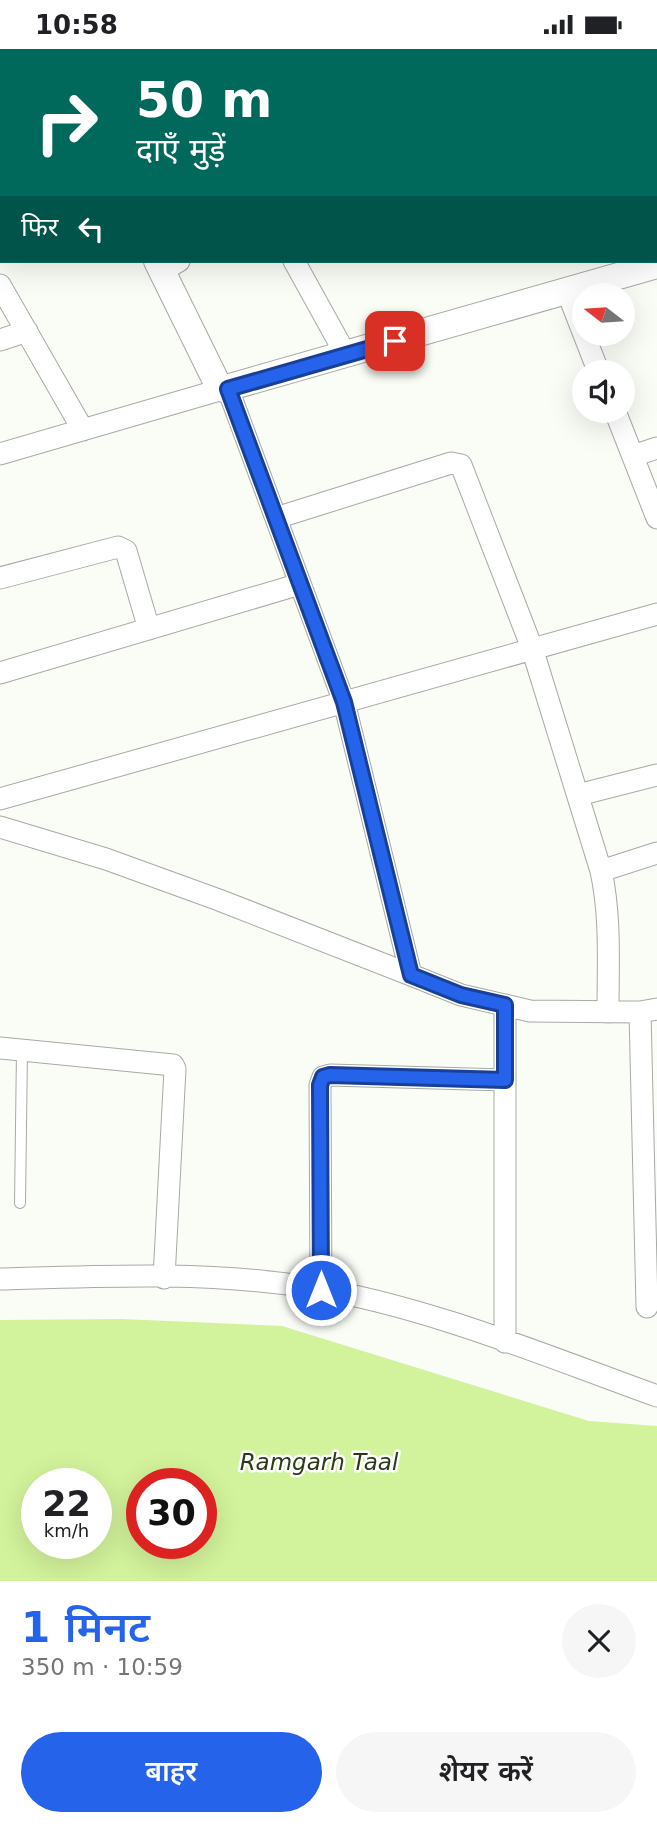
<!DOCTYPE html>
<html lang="hi">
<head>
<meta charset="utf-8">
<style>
  :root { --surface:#fff; --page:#f6f6f6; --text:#202124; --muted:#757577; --accent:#2563eb }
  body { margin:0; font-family:"DejaVu Sans","Noto Sans Devanagari",sans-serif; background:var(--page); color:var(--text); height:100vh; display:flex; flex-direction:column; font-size:26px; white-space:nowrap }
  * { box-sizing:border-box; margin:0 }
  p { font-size:23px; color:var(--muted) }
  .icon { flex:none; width:38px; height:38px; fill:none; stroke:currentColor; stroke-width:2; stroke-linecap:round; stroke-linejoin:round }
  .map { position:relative; height:1532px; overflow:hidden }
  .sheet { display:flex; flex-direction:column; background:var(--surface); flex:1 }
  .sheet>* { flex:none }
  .top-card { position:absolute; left:0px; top:0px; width:658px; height:214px; box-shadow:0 7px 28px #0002; background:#00695c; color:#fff; overflow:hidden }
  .needle { width:46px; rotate:287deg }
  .fabs { position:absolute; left:572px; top:234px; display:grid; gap:14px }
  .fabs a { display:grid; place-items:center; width:63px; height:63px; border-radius:50%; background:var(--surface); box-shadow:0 7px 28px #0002; font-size:35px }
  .speed { position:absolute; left:21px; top:1419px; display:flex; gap:14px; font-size:35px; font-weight:700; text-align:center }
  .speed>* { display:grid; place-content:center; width:91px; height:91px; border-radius:50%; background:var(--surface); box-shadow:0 7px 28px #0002; line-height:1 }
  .speed small { font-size:18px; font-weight:400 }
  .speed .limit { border:10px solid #d22; background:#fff; color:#111 }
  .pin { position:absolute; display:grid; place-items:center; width:60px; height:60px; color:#fff; margin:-30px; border-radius:14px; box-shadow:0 4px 10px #0006 }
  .me { position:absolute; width:77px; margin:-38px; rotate:0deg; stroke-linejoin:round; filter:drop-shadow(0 0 5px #0008) }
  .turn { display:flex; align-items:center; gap:24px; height:147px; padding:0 21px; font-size:32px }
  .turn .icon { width:91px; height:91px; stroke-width:2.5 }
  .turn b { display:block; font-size:49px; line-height:60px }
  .then { display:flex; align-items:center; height:66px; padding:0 21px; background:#0003; gap:14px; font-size:26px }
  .round { display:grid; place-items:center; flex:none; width:74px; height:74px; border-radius:37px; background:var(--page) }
  .overview { display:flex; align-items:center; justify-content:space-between; height:119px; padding:0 21px }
  h1 { font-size:42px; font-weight:600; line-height:52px; color:var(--accent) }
  .action { display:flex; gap:14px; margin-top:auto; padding:14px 21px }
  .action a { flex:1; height:80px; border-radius:42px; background:var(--accent); color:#fff; font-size:28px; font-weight:600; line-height:80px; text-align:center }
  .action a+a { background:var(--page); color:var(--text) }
  .status { display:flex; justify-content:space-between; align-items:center; height:49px; padding:0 35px; background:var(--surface); direction:ltr }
  .status svg { height:19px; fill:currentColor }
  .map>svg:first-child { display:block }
</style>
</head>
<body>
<div class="status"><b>10:58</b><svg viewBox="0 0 49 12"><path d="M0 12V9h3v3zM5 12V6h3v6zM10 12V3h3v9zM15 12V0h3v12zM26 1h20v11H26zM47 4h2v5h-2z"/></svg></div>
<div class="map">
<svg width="657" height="1532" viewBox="0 0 657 1532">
  <rect width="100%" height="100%" fill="#fafdf6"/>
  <!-- water -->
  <path fill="#d2f29b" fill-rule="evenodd" d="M121,1270L282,1277L589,1372L657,1377V1532H0V1271ZM37,1435H96V1494H37ZM142,1435H201V1494H142Z"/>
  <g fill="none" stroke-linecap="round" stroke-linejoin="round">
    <!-- service casing -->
    <g stroke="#a7aaa4" stroke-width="12">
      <path id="service" d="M20,1154L22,1001"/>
    </g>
    <!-- minor casing -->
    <g stroke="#a7aaa4" stroke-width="23">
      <path id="minor" d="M189,0L190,2
        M425,0L426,2
        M540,0L541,2
        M350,2L352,0
        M656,16L657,15
        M656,117L657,116
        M294,212L346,306
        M162,222L179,212
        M0,236L83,381
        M567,242L599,324
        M0,291L27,282
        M228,340L344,653L411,926L461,946L530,962L640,963L657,960
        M615,362L657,469
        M0,405L223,340
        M633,407L657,399
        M276,469L451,414L461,416L532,599L601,822C611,868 608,915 608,963
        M0,529L118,498L126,502L149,580
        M0,624L300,535
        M578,746L657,726
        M0,750L657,565
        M0,778L106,810L219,851L411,926
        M601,822L657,804
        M505,956V1293
        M640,963L647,1258
        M0,999L173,1016L175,1020L164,1229
        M0,1230C102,1227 206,1222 308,1238C424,1256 546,1307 657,1347
        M321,1241L320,1036L323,1028L330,1026L505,1031"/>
    </g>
    <!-- tertiary casing -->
    <g stroke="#a7aaa4" stroke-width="28">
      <path id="tertiary" d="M53,0L54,2
        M157,212L218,336L223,340L657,216"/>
    </g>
    <!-- service -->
    <use href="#service" stroke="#fff" stroke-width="10"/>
    <!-- minor -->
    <use href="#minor" stroke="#fff" stroke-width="21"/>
    <!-- tertiary -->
    <use href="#tertiary" stroke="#fff" stroke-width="26"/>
  </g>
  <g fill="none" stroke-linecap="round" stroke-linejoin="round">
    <!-- route casing -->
    <g stroke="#184099" stroke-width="18">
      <path id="route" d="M321,1241L320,1036L323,1028L330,1026L505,1031V956L461,946L411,926L344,653L228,340L395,292"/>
    </g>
    <!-- route -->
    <use href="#route" stroke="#2563eb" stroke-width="12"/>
  </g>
  <g text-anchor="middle" stroke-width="5" stroke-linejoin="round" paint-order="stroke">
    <!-- water labels -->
    <g font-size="23" font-style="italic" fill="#2e3a17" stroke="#fff">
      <text x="319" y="1421">Ramgarh Taal</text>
    </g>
  </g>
</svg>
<div class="fabs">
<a><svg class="needle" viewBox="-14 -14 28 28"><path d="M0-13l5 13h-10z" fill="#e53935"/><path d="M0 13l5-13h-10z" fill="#757577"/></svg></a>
<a><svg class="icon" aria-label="sound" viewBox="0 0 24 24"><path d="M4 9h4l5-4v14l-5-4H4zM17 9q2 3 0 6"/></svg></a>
</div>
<div class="speed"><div>22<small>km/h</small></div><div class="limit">30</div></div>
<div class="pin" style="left:395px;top:292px;background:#d93025"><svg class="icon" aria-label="arrive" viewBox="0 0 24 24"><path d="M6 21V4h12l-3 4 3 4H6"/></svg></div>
<svg class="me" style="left:321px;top:1241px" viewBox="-20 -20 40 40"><circle r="17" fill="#2563eb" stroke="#fff" stroke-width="3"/><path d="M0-11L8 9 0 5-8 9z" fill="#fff"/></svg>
<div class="top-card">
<div class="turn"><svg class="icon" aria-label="right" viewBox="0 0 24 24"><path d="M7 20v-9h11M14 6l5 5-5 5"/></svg><div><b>50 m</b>दाएँ मुड़ें</div></div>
<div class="then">फिर<svg class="icon" aria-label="left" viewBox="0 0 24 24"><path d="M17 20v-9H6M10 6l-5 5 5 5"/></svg></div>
</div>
</div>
<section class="sheet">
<div class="overview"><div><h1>1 मिनट</h1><p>350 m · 10:59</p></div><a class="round"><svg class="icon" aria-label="close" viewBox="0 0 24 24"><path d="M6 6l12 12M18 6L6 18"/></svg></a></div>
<div class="action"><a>बाहर</a><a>शेयर करें</a></div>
</section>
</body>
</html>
